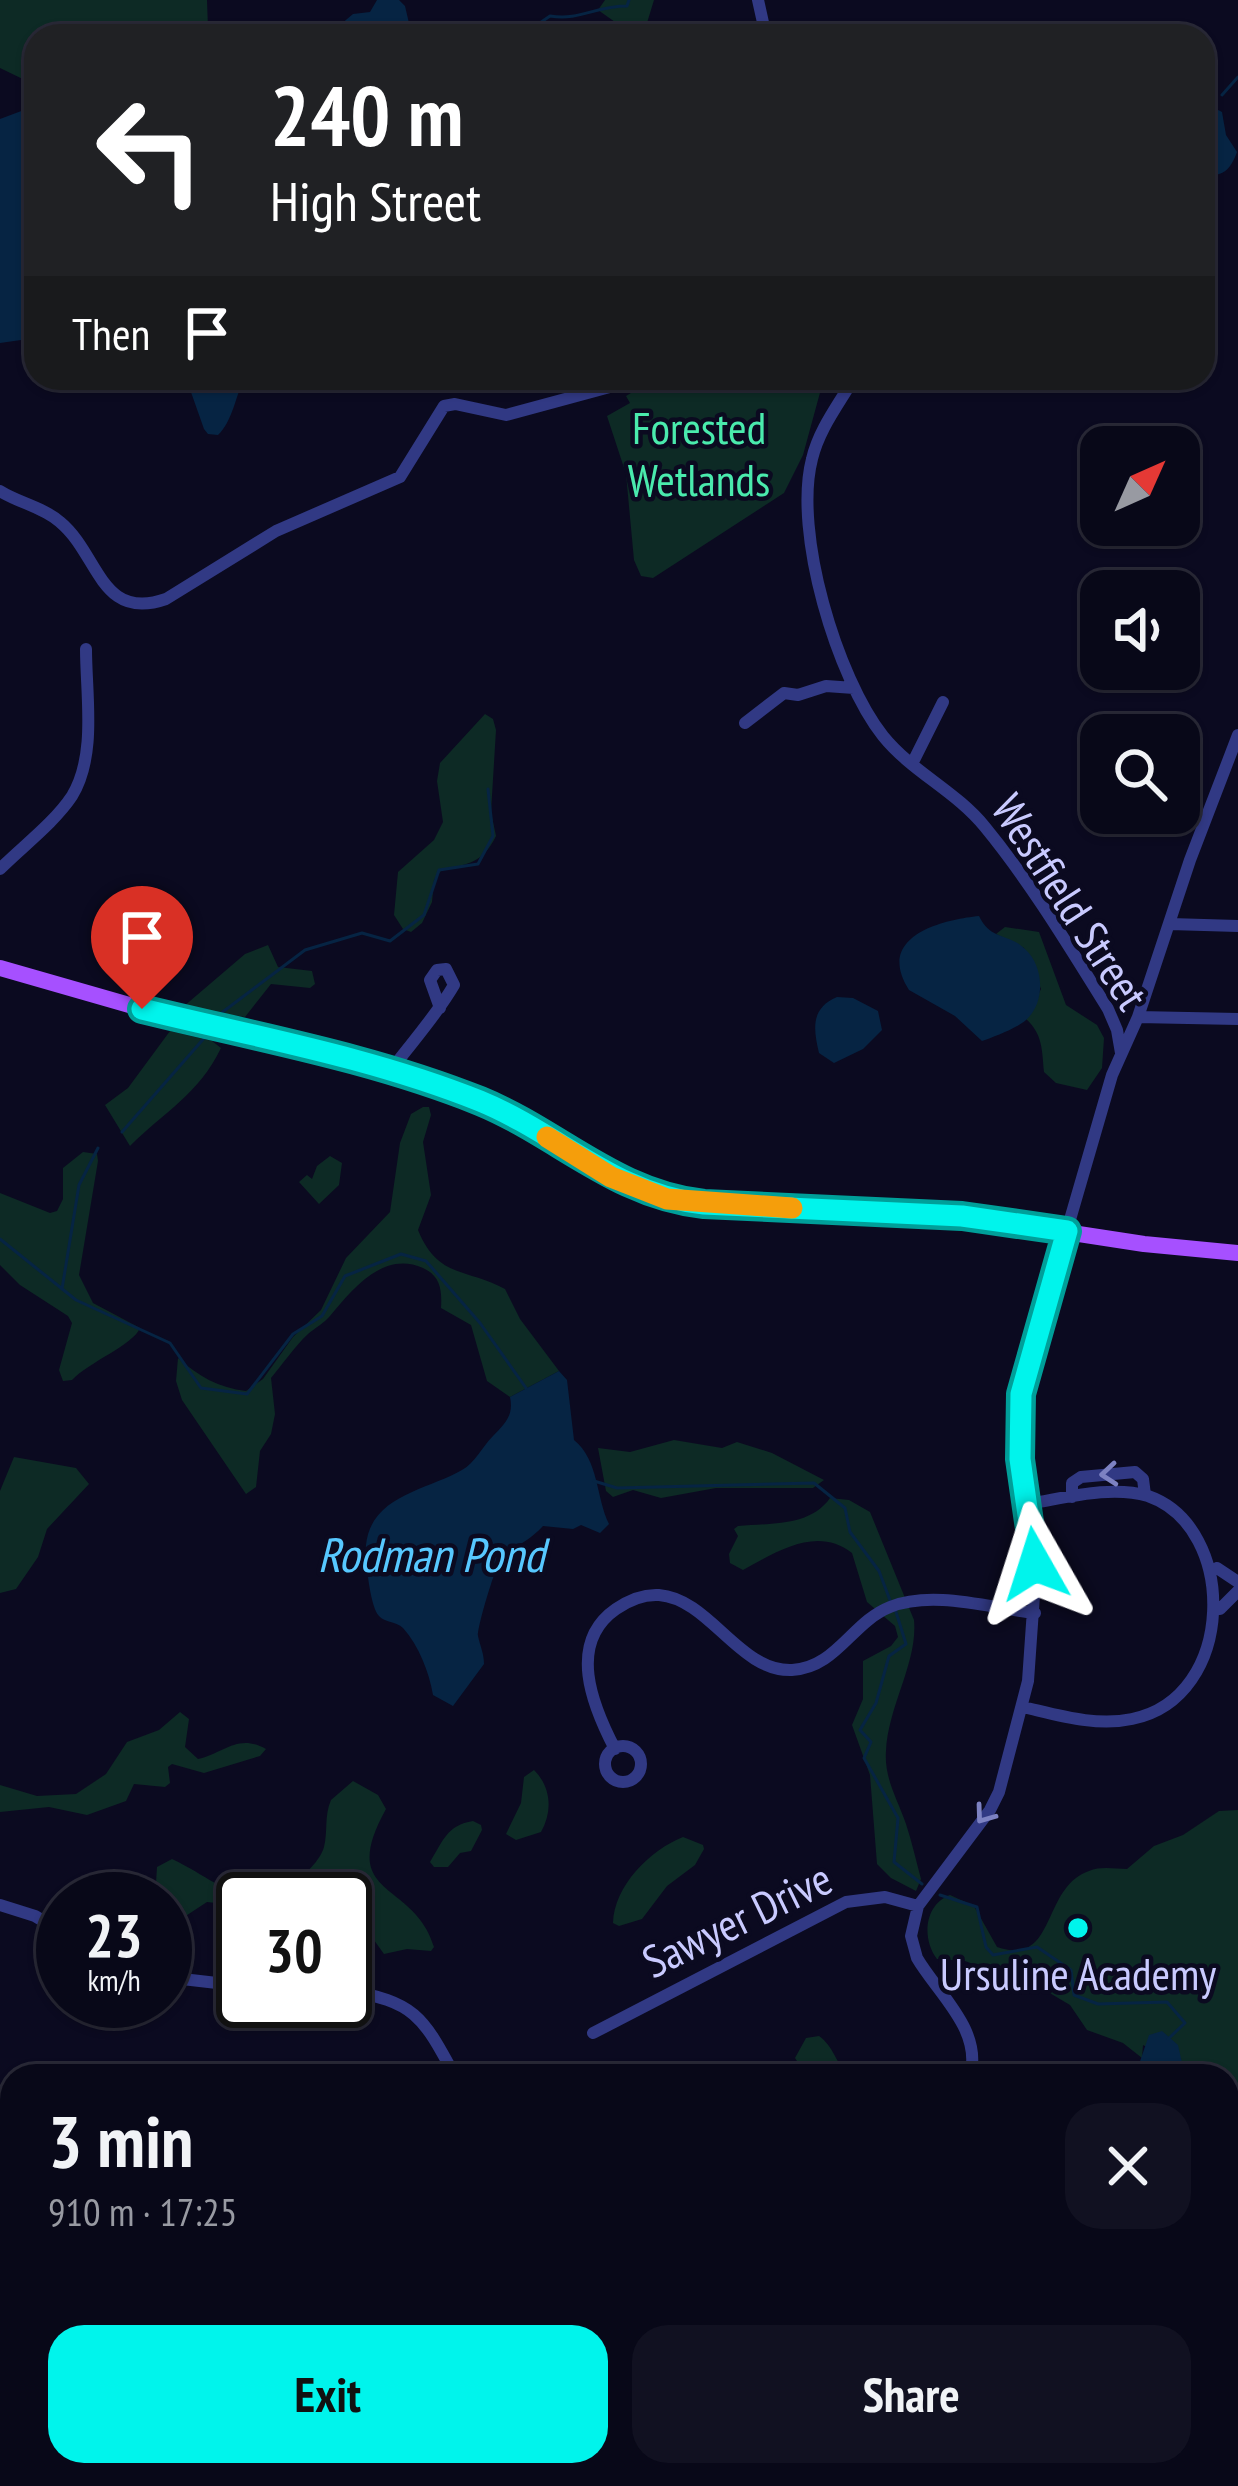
<!DOCTYPE html>
<html lang="en">
<head>
<meta charset="utf-8">
<style>
  :root { --surface:#080818; --page:#111121; --text:#f1f3f6; --muted:#989aa2; --line:#292937; --accent:#00f4ec }
  body { margin:0; font-family:"PT Sans Narrow",sans-serif; background:var(--page); color:var(--text); height:100vh; display:flex; flex-direction:column; font-size:45px; white-space:nowrap }
  * { box-sizing:border-box; margin:0 }
  p { font-size:39px; color:var(--muted) }
  .icon { flex:none; width:66px; height:66px; fill:none; stroke:currentColor; stroke-width:2; stroke-linecap:round; stroke-linejoin:round }
  .map { position:relative; flex:1; overflow:hidden }
  .details { position:absolute; left:0px; top:2064px; width:1239px; height:423px; display:flex; flex-direction:column; background:var(--surface); border-radius:36px 36px 0 0; box-shadow:0 3px 9px #0004,0 0 0 3px var(--line) }
  .details>* { flex:none }
  .guide { position:absolute; left:24px; top:24px; width:1191px; height:366px; border-radius:36px; box-shadow:0 3px 9px #0004,0 0 0 3px var(--line); background:#202124; color:#fff; overflow:hidden }
  .needle { width:78px; rotate:45deg }
  .tools { position:absolute; left:1080px; top:426px; display:grid; gap:24px }
  .tools a { display:grid; place-items:center; width:120px; height:120px; border-radius:24px; background:var(--surface); box-shadow:0 3px 9px #0004,0 0 0 3px var(--line); font-size:60px }
  .speed { position:absolute; left:36px; top:1872px; display:flex; gap:24px; font-size:60px; font-weight:700; text-align:center }
  .speed>* { display:grid; place-content:center; width:156px; height:156px; border-radius:50%; background:var(--surface); box-shadow:0 3px 9px #0004,0 0 0 3px var(--line); line-height:1 }
  .speed small { font-size:30px; font-weight:400 }
  .speed .limit { border:6px solid #111; border-radius:18px; background:#fff; color:#111 }
  .pin { position:absolute; display:grid; place-items:center; width:102px; height:102px; color:#fff; margin:-123px -51px; border-radius:50% 50% 50% 0; rotate:-45deg; box-shadow:0 0 12px #0007 }
  .pin .icon { rotate:45deg }
  .me { position:absolute; width:132px; margin:-66px; rotate:354deg; stroke-linejoin:round; filter:drop-shadow(0 0 9px #0008) }
  .turn { display:flex; align-items:center; gap:42px; height:252px; padding:0 48px; font-size:54px }
  .turn .icon { width:156px; height:156px; stroke-width:2.5 }
  .turn b { display:block; font-size:84px; line-height:102px }
  .then { display:flex; align-items:center; height:114px; padding:0 48px; background:#0003; gap:24px; font-size:45px }
  .round { display:grid; place-items:center; flex:none; width:126px; height:126px; border-radius:36px; background:var(--page) }
  .summary { display:flex; align-items:center; justify-content:space-between; height:204px; padding:0 48px }
  h1 { font-size:72px; font-weight:600; line-height:90px }
  .action { display:flex; gap:24px; margin-top:auto; padding:24px 48px }
  .action a { flex:1; height:138px; border-radius:36px; background:var(--accent); color:#111; font-size:48px; font-weight:600; line-height:138px; text-align:center }
  .action a+a { background:var(--page); color:var(--text) }
  .map>svg:first-child { display:block }
</style>
</head>
<body>
<div class="map">
<svg width="1238" height="2486" viewBox="0 0 1238 2486">
  <rect width="100%" height="100%" fill="#0b0a20"/>
  <!-- green -->
  <path fill="#0d2a25" d="M0,0H207L208,28L200,36H93L80,26L74,36H36V81L31,83L0,68Z
    M605,0H654L643,36H624L615,22L598,10Z
    M656,378H824L803,455L784,493L653,578L641,576L634,560L626,474L607,416L630,403L626,396Z
    M485,714L493,719L496,730L491,812L496,836C482,864 469,863 441,871L434,880L432,902L422,923L411,932L403,929L394,915L398,872L434,840L443,822L437,781L440,763Z
    M1005,927L1039,932L1066,1005L1097,1025L1104,1038L1102,1068L1087,1090L1056,1083L1044,1072C1042,1051 1043,1034 1026,1019L1041,989L1024,948L996,934Z
    M268,945L278,967L312,971L315,984L310,988L271,984L245,1017L183,1007L245,954Z
    M170,1031L212,1041L221,1048C199,1094 164,1112 130,1146L105,1105L128,1088Z
    M423,1107H429L431,1115L423,1142L431,1195L418,1230C438,1279 467,1268 505,1289L520,1319L559,1371L510,1397L487,1381L471,1325L441,1308C442,1291 441,1276 423,1268C383,1250 352,1290 330,1316C324,1323 315,1328 308,1334C294,1347 283,1364 271,1378L275,1414L271,1434L260,1451L256,1487L246,1494L182,1400L176,1381L178,1358C198,1376 219,1388 246,1391L263,1379L293,1337L321,1310L346,1258L390,1212L400,1143L411,1114Z
    M83,1152L97,1154L98,1161L79,1275L93,1303L140,1328C133,1345 89,1362 72,1380L63,1381L59,1370L72,1323L68,1316L20,1285L0,1265V1193L50,1213L57,1211L63,1199V1168Z
    M330,1156L342,1163L339,1185L319,1204L299,1182L307,1175L312,1179L317,1166Z
    M674,1440L722,1448L737,1442L772,1453L824,1480L813,1488H716L661,1498L633,1490L613,1497L606,1491L598,1448L630,1452Z
    M14,1457L76,1468L89,1484L47,1529L38,1557L16,1589L0,1593V1491Z
    M830,1498L849,1500L870,1512L914,1620C918,1662 888,1706 886,1751C884,1778 897,1798 906,1824C912,1842 916,1861 921,1879L916,1891L891,1878L877,1864L870,1775L852,1725L863,1699V1661L891,1646L898,1637L895,1626L867,1602L852,1553C817,1525 776,1552 743,1570L730,1563L729,1554L738,1536L734,1529L738,1526C769,1523 810,1527 830,1498Z
    M180,1712L189,1719L185,1747L198,1759C224,1753 238,1733 266,1749L260,1756L204,1773L172,1764L168,1767L170,1783L165,1787L134,1784L126,1801L87,1815L49,1807L0,1812V1785L37,1796L76,1794L106,1774L127,1742L159,1730Z
    M534,1770C551,1787 553,1811 541,1832L516,1840L506,1834L521,1803L524,1777Z
    M353,1781L378,1795L386,1809C336,1899 414,1879 434,1947L431,1951L407,1949L384,1954L340,1893L320,1888L286,1899H243V1906L207,1902L175,1923L165,1921V1899H155L157,1867L172,1859C221,1882 238,1912 293,1882C304,1876 320,1861 324,1847C328,1832 324,1816 331,1800Z
    M1238,1810V2149L1227,2153V2076H1185V2068L1143,2045L1142,2058L1123,2043L1087,2030L1070,2005L1048,1992L965,1961L937,1959C921,1938 925,1904 950,1895L974,1906L997,1947C1057,1968 1041,1887 1089,1871C1101,1866 1115,1869 1127,1869L1154,1846L1183,1835L1219,1811Z
    M473,1821L481,1825L482,1830L471,1851L460,1853L448,1867H434L430,1862C443,1841 447,1825 473,1821Z
    M683,1837L703,1845L704,1849L695,1865L667,1886L642,1919L619,1926L613,1923C614,1886 650,1850 683,1837Z
    M819,2036C834,2047 836,2063 848,2076H807L795,2058L806,2038Z
    M1227,2176H1238V2486C1169,2486 1099,2485 1031,2478C1015,2476 1000,2481 985,2475H1227Z"/>
  <!-- water -->
  <path fill="#062443" d="M377,0H399L405,6L412,36H327L353,14L370,12Z
    M1203,102L1222,112L1226,135L1237,152C1230,171 1223,176 1203,176Z
    M24,110L36,130V346L21,340L0,343V119Z
    M186,378H244C236,396 232,422 218,435L208,434L204,429Z
    M979,916C991,941 1007,932 1025,949C1044,966 1046,1002 1026,1020C1017,1028 994,1037 982,1041L955,1016L909,990C875,937 940,920 979,916Z
    M837,997L853,998L878,1011L882,1030L863,1049L834,1063L819,1053C813,1028 811,1008 837,997Z
    M559,1371L567,1380L574,1440C599,1460 596,1498 609,1524L600,1533L581,1525L573,1529L543,1526C530,1540 518,1545 504,1554C497,1559 477,1628 478,1636C480,1646 484,1653 484,1664L453,1706L433,1695C429,1672 419,1646 403,1628C396,1621 385,1623 379,1616C370,1607 365,1558 366,1545C371,1495 428,1490 462,1470C475,1463 482,1447 493,1436C505,1424 514,1415 510,1397Z
    M1162,2031L1178,2045L1185,2076H1135L1149,2035Z"/>
  <g fill="none" stroke-linecap="round" stroke-linejoin="round">
    <!-- stream -->
    <path stroke="#062443" stroke-width="3" d="M521,36L550,16C580,21 595,6 627,6L629,0
      M1222,95L1238,77
      M216,1017L305,950L362,933L390,941L424,915L439,870L478,864L493,836L488,789
      M122,1132L206,1036
      M0,1239L76,1300L170,1343L201,1388L247,1394L293,1334L322,1316L345,1276L401,1254L426,1261L480,1323L526,1388
      M62,1289L79,1185L98,1148
      M594,1481L617,1488L814,1483L845,1508L850,1532L879,1571L891,1603
      M896,1612L906,1644L889,1656L876,1703L860,1730L871,1742L864,1758L898,1818L894,1862L922,1884
      M940,1895L977,1907L986,1947L993,1955L1037,1947L1071,1970L1074,1995L1098,2004L1167,2002L1185,2023L1168,2039
      M1227,2221L1238,2238
      M1227,2264L1238,2254
      M1144,2486L1145,2475"/>
    <!-- minor -->
    <path stroke="#313984" stroke-width="12" d="M758,0L766,36
      M854,378C839,404 819,429 812,459C793,532 837,678 883,736C912,772 956,791 985,827C1031,883 1070,948 1108,1009L1117,1030L1121,1053
      M0,491C19,503 43,507 60,522C99,554 100,622 166,599L276,531L400,477L444,406L455,404L506,415L643,378
      M745,723L784,693L798,695L826,686L854,688
      M912,764L943,702
      M0,869C23,846 54,823 72,796C97,755 86,695 86,649
      M1170,924L1238,926
      M1138,1017L1238,1019
      M391,1070C412,1042 436,1016 454,985L446,969L437,970L430,980L440,1008
      M1072,1497V1483L1081,1477L1135,1472L1143,1479L1145,1495
      M1217,1568L1238,1582
      M1220,1609L1238,1591
      M1023,1707C1058,1715 1096,1727 1132,1719C1237,1698 1238,1527 1148,1496C1110,1485 1066,1498 1028,1504
      M605 1764a18 18 0 1 1 36 0a18 18 0 1 1-36 0Z
      M615,1749C592,1705 567,1643 616,1609C629,1600 642,1594 659,1595C710,1599 739,1672 792,1670C836,1668 852,1622 890,1607C933,1590 990,1608 1035,1613
      M0,1905L35,1916L63,1933
      M165,1977L243,1986
      M345,1990C415,2002 422,2015 455,2076
      M593,2033L846,1902L885,1897L918,1906
      M970,2076C983,2030 938,1994 917,1958L911,1936L918,1906L990,1810L999,1792L1028,1681L1035,1581L1032,1534L1020,1459L1024,1378L1112,1075L1138,1017L1190,860L1238,735
      M0,2210L12,2216
      M365,2486L366,2475
      M742,2486L744,2475"/>
    <!-- major -->
    <path stroke="#a650ff" stroke-width="16" d="M0,968L171,1017L296,1042L428,1082L486,1104L632,1187L677,1201L962,1216L1144,1244L1238,1253"/>
  </g>
  <!-- one-way arrows -->
  <defs><path id="oneway-chevron" d="M-2-3.5L2.5 0L-2 3.5" fill="none" stroke-width="1.6" stroke-linecap="round" stroke-linejoin="round" transform="scale(3)"/></defs>
  <g stroke="#7d82c2">
    <use href="#oneway-chevron" transform="translate(1109 1474) rotate(175)"/>
    <use href="#oneway-chevron" transform="translate(984 1815) rotate(126)"/>
  </g>
  <g fill="none" stroke-linecap="round" stroke-linejoin="round">
    <!-- route casing -->
    <g stroke="#009f99" stroke-width="30">
      <path id="route" d="M142,1009C256,1037 370,1057 480,1101C558,1133 616,1195 704,1204L962,1216L1067,1231L1021,1394L1020,1459L1035,1564"/>
    </g>
    <!-- route -->
    <use href="#route" stroke="#00f4ec" stroke-width="21"/>
    <!-- slow -->
    <path stroke="#f59e0b" stroke-width="21" d="M547,1137L611,1177L667,1199L792,1208"/>
  </g>
  <!-- markers -->
  <circle fill="#00f4ec" stroke="#0b0a20" stroke-width="4.5" cx="1078" cy="1928" r="12"/>
  <g text-anchor="middle" stroke-width="9" stroke-linejoin="round" paint-order="stroke">
    <!-- park labels -->
    <g font-size="45" fill="#4aeaad" stroke="#0b0a20">
      <text x="699" y="444">Forested<tspan x="699" dy="52">Wetlands</tspan></text>
    </g>
    <!-- street labels -->
    <g font-size="45" fill="#c9caff" stroke="#0b0a20">
      <text transform="translate(1070 902) rotate(57)" y="16">Westfield Street</text>
      <text transform="translate(737 1920) rotate(-26)" y="16">Sawyer Drive</text>
    </g>
    <!-- poi labels -->
    <g font-size="45" fill="#c9caff" stroke="#0b0a20">
      <text x="1078" y="1990">Ursuline Academy</text>
    </g>
    <!-- water labels -->
    <g font-size="48" font-style="italic" fill="#57c8ff" stroke="#0b0a20">
      <text x="431" y="1572">Rodman Pond</text>
    </g>
  </g>
</svg>
<div class="tools">
<a><svg class="needle" viewBox="-14 -14 28 28"><path d="M0-13l5 13h-10z" fill="#e53935"/><path d="M0 13l5-13h-10z" fill="#989aa2"/></svg></a>
<a><svg class="icon" aria-label="sound" viewBox="0 0 24 24"><path d="M4 9h4l5-4v14l-5-4H4zM17 9q2 3 0 6"/></svg></a>
<a><svg class="icon" aria-label="search" viewBox="0 0 24 24"><circle cx="10" cy="10" r="6"/><path d="M15 15l6 6"/></svg></a>
</div>
<div class="speed"><div>23<small>km/h</small></div><div class="limit">30</div></div>
<div class="pin" style="left:142px;top:1009px;background:#d93025"><svg class="icon" aria-label="arrive" viewBox="0 0 24 24"><path d="M6 21V4h12l-3 4 3 4H6"/></svg></div>
<svg class="me" style="left:1035px;top:1564px" viewBox="-20 -20 40 40"><path d="M0-17L14 15 0 8-14 15z" fill="#00f4ec" stroke="#fff" stroke-width="4"/></svg>
<div class="guide">
<div class="turn"><svg class="icon" aria-label="left" viewBox="0 0 24 24"><path d="M17 20v-9H6M10 6l-5 5 5 5"/></svg><div><b>240 m</b>High Street</div></div>
<div class="then">Then<svg class="icon" aria-label="arrive" viewBox="0 0 24 24"><path d="M6 21V4h12l-3 4 3 4H6"/></svg></div>
</div>
<section class="details">
<div class="summary"><div><h1>3 min</h1><p>910 m · 17:25</p></div><a class="round"><svg class="icon" aria-label="close" viewBox="0 0 24 24"><path d="M6 6l12 12M18 6L6 18"/></svg></a></div>
<div class="action"><a>Exit</a><a>Share</a></div>
</section>
</div>
</body>
</html>
